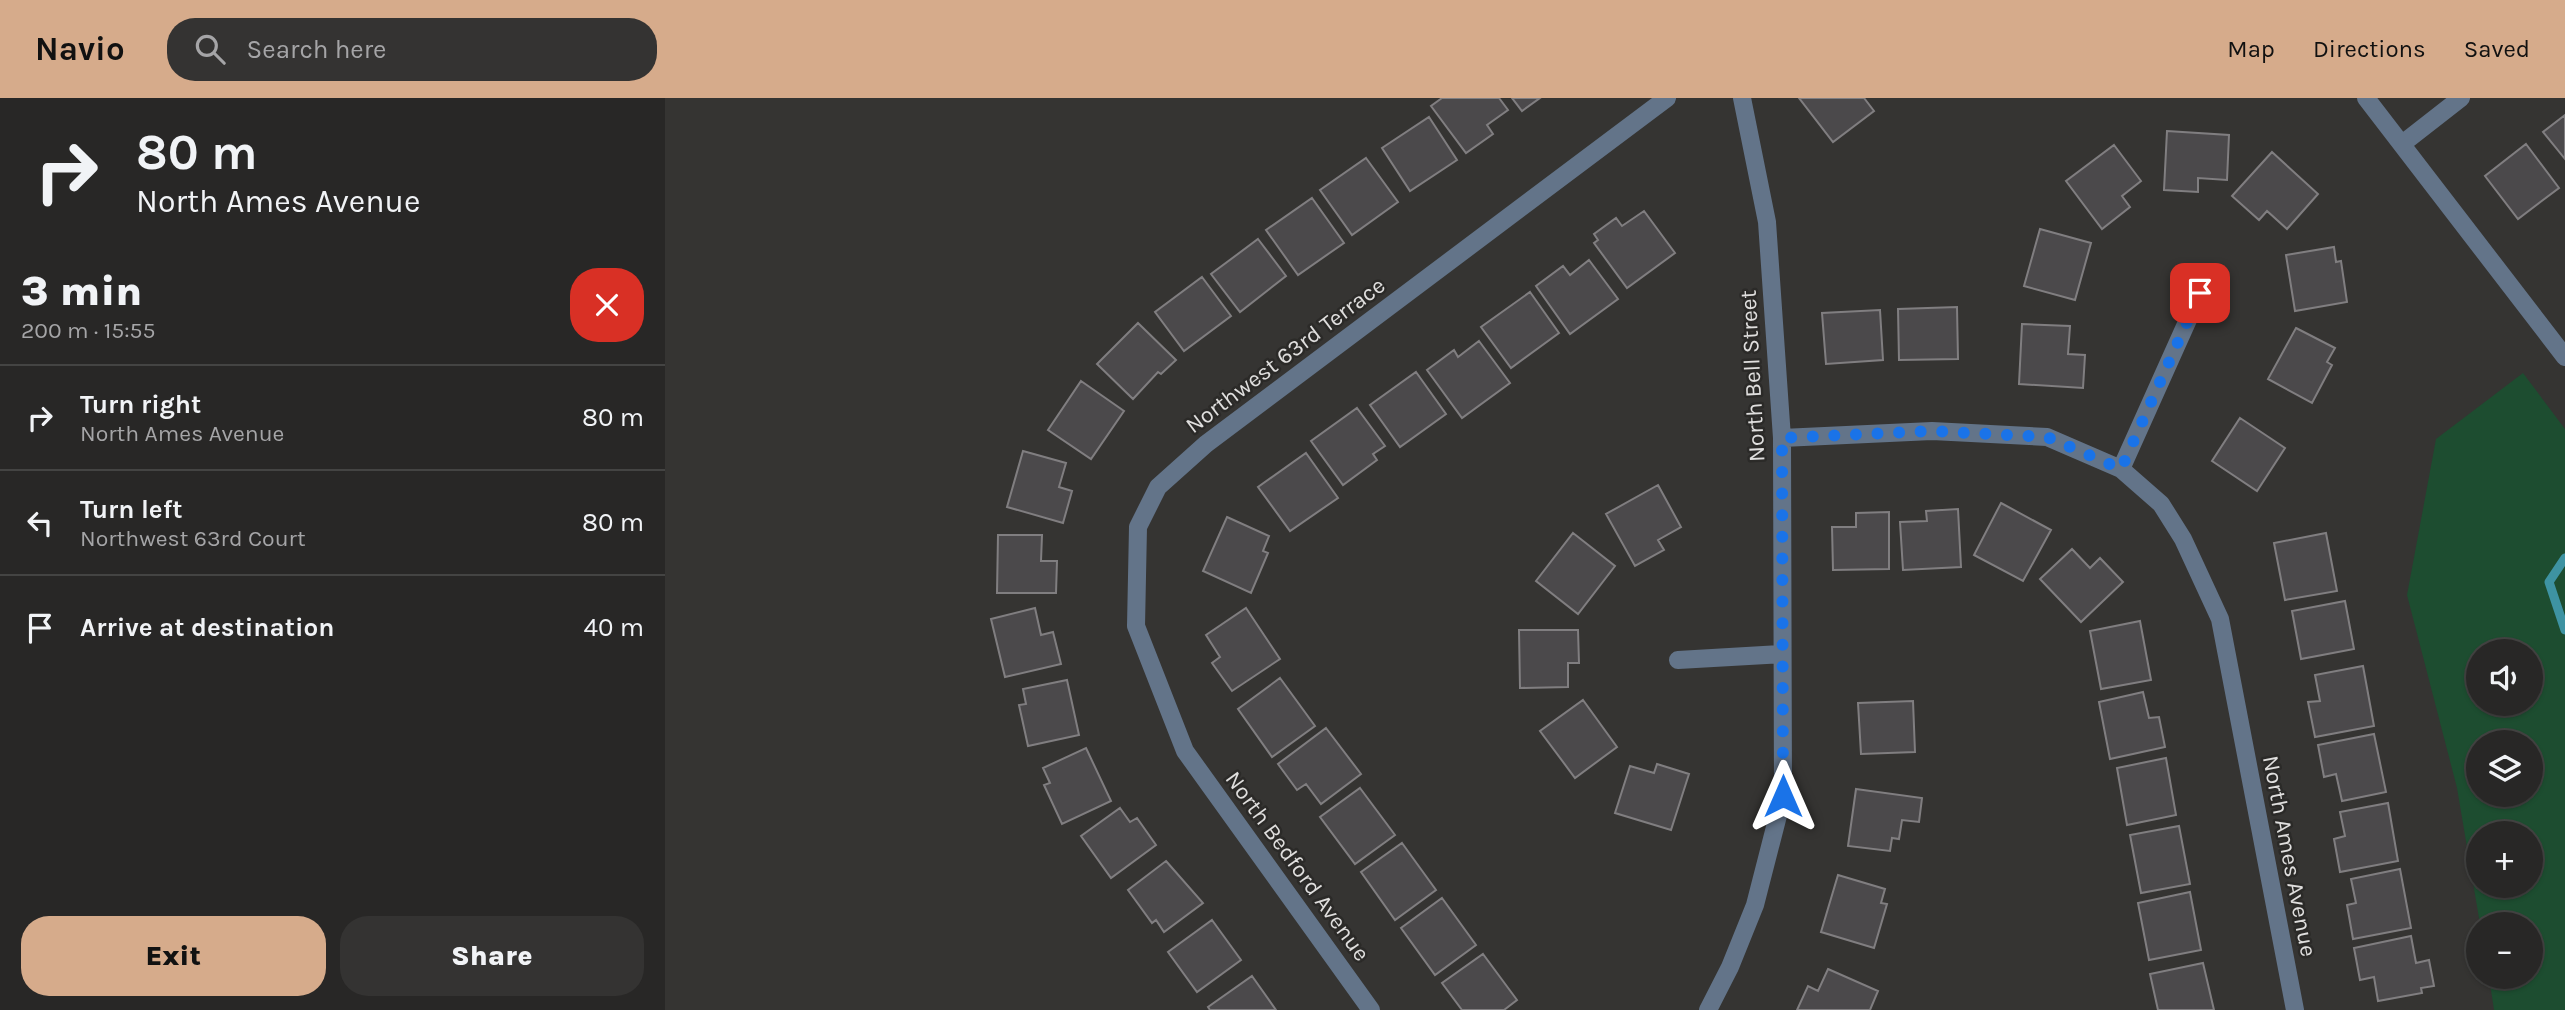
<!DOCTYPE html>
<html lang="en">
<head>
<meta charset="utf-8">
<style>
  :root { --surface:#282726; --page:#343332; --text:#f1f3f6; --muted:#a5a5a7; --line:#444443; --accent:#d6ab8b }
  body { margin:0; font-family:Karla,sans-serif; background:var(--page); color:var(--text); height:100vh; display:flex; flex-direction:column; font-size:26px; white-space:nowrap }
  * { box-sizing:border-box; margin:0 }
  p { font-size:23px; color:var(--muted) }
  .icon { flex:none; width:38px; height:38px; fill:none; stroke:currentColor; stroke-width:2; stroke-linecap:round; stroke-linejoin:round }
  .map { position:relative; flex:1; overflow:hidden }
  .panel { display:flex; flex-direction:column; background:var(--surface); width:665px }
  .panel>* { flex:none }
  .banner { background:#282726; color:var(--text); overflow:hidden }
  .tools { position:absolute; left:1801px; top:541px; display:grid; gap:14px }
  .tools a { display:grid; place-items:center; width:77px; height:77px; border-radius:50%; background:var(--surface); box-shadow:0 2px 5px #0004,0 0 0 2px var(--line); font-size:35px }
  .pin { position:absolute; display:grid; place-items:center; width:60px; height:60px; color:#fff; margin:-30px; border-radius:14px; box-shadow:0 4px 10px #0006 }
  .me { position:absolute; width:77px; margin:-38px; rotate:0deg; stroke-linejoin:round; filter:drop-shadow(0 0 5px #0008) }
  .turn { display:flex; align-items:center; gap:24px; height:147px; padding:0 21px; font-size:32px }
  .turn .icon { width:91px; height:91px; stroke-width:2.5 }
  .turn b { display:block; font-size:49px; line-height:60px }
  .round { display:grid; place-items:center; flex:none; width:74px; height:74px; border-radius:28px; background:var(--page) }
  .headline { display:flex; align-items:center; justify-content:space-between; height:119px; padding:0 21px }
  h1 { font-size:42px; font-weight:800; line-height:52px }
  .cta { display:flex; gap:14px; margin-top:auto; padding:14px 21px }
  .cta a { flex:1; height:80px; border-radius:28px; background:var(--accent); color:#111; font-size:28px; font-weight:800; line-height:80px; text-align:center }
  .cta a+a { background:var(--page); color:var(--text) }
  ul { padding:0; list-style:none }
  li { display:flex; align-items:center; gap:21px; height:105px; padding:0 21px; border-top:2px solid var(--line) }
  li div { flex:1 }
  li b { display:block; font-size:26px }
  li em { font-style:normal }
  header { display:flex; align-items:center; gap:42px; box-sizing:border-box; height:98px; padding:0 35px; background:var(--accent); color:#111 }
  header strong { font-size:33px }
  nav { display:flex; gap:38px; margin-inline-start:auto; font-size:24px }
  .search { width:490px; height:63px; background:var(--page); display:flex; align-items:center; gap:18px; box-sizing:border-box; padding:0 24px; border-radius:28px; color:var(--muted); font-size:26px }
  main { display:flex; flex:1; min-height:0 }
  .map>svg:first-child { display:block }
</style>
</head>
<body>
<header>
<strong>Navio</strong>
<div class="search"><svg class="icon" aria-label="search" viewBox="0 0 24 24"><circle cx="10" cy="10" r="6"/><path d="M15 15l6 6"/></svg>Search here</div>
<nav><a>Map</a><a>Directions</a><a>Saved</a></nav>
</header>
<main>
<section class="panel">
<div class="banner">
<div class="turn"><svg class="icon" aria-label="right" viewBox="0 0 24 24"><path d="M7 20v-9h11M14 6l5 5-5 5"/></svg><div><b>80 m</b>North Ames Avenue</div></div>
</div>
<div class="headline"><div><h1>3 min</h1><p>200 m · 15:55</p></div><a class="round" style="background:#d93025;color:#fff"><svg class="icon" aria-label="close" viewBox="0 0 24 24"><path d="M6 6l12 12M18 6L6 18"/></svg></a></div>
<ul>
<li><svg class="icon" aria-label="right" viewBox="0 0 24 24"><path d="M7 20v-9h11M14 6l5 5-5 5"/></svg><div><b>Turn right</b><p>North Ames Avenue</p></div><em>80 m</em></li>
<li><svg class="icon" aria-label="left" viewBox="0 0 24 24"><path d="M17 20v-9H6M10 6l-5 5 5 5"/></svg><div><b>Turn left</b><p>Northwest 63rd Court</p></div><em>80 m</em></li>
<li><svg class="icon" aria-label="arrive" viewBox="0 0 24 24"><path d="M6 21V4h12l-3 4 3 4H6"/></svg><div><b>Arrive at destination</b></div><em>40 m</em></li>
</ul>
<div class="cta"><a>Exit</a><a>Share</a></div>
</section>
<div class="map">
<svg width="1900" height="912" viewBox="0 0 1900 912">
  <rect width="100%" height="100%" fill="#353432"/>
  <!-- green -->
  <path fill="#1d4d30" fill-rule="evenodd" d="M1858,275L1900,331V912H1829L1824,879L1866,878V826H1815L1792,690L1742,497L1771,341ZM1813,553H1866V606H1813ZM1813,644H1866V696H1813ZM1813,735H1866V788H1813Z"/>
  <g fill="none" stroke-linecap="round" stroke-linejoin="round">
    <!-- stream -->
    <path stroke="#3e93a2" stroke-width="9" d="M1900,460L1884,484L1900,532"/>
  </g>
  <!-- building -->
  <path fill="#4b494b" stroke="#807e80" stroke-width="2" d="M777,0H834L843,12L822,27L828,36L801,55L766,8Z
    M847,0H875L857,13Z
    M1134,0H1199L1209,13L1168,44Z
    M1900,17V61L1878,34Z
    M764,19L792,62L745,93L717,50Z
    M1502,33L1564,37L1562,82L1533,80V94L1499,92Z
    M1861,46L1894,90L1853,121L1820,78Z
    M1449,47L1476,83L1457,98L1465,109L1437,131L1401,83Z
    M1607,54L1653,96L1622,131L1602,113L1594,122L1567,98Z
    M701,60L733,104L687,137L655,92Z
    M647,100L679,145L633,177L601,132Z
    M979,113L1010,155L962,190L929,145L933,142L929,136L951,120L957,128Z
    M1375,131L1426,145L1410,202L1359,188Z
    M593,141L621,178L575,214L546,176Z
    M1669,149L1671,164L1676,163L1682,204L1630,213L1621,157Z
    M924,162L953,201L905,236L871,188L898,168L905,177Z
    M537,179L566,218L519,253L490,214Z
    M865,194L894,235L846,270L816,229Z
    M1292,209L1293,261L1234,262L1233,211Z
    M1215,212L1218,262L1161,266L1157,215Z
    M473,225L511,262L496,276L493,274L468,301L432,266Z
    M1357,226L1405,228L1403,256L1420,257L1418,290L1354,286Z
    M1631,230L1670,250L1662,264L1667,267L1647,305L1603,281Z
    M814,243L845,285L797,320L762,272L789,252L793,259Z
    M751,274L781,316L735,349L705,307Z
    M416,283L459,313L426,361L383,332Z
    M692,310L720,348L708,356L712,362L678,387L646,343Z
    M1575,320L1620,350L1592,393L1547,363Z
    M358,353L401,365L394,389L407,393L398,425L342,409Z
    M641,355L673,400L625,433L593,389Z
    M993,387L1016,429L993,442L999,452L970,468L941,416Z
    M1336,405L1386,432L1358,483L1309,457Z
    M1293,411L1296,469L1238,472L1235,424L1262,423L1261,413Z
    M1224,414V471L1168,472L1167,429H1191V415Z
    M562,419L604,438L598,453L603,455L586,495L538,473Z
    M908,435L950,468L913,516L871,483Z
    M1661,435L1672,493L1620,502L1609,445Z
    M333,437H377L376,463H392L391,495H332Z
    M1407,451L1425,470L1435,460L1458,484L1416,524L1375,481Z
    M1680,503L1689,551L1636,561L1627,513Z
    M370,510L376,537L388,534L396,566L340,579L326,521Z
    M581,510L615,561L567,593L547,565L555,559L541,537Z
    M1475,523L1486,582L1436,591L1425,533Z
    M854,532H913L914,565H903V589L855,590Z
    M1698,568L1709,628L1650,639L1643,604L1655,603L1650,577Z
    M615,580L650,628L607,659L573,611Z
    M402,582L414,637L363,648L354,607L361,606L358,591Z
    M1478,594L1484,620L1494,619L1500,649L1445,661L1434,604Z
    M918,602L952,649L910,680L875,633Z
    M1248,603L1250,654L1196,656L1193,605Z
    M661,630L696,676L656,706L641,686L632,692L613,666Z
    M1709,636L1721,694L1677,703L1671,676L1659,679L1653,647Z
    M421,650L446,703L397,726L379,687L385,685L378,670Z
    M1501,660L1511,717L1462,727L1452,670Z
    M992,666L1024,676L1006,732L950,715L965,668L989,675Z
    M695,690L730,737L690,766L655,719Z
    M1191,691L1257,700L1254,724L1237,722L1234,741L1227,740L1225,753L1183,748Z
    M1723,705L1733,763L1675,774L1669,741L1680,738L1675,714Z
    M455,710L465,724L472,720L491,747L446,780L416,738Z
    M1514,728L1525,786L1476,795L1465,737Z
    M737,745L771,792L730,822L696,774Z
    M501,763L538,805L499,834L491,822L487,825L463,792Z
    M1735,771L1746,830L1688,841L1682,807L1691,805L1686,781Z
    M1173,777L1220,791L1216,805L1222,806L1209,850L1156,834Z
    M1525,794L1536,852L1484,862L1473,805Z
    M777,800L811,847L770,877L736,830Z
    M547,822L576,862L532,894L503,854Z
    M1746,838L1751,865L1764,862L1769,888L1756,890L1757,895L1713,903L1709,879L1695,882L1689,850Z
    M818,856L852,902L839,912H797L777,885Z
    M1538,865L1549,912H1493L1485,876Z
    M1163,871L1213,893L1205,912H1132L1143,888L1153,893Z
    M587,878L611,912H545L543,909Z"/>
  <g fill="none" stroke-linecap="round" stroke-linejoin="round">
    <!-- minor -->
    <path stroke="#637489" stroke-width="18" d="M1701,0L1900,259
      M1737,46L1796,0
      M1117,340L1267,333L1382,339L1456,371L1496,406L1518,441L1555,521L1630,912
      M1456,371L1535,195
      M1013,562L1117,556
      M706,912L520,653L471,528L473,429L493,389L541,346L1002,0
      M1043,912L1065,869L1090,807L1118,698L1117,340L1102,124L1077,0"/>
  </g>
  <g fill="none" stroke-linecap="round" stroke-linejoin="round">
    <!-- route -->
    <path stroke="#1a73e8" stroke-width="12" stroke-dasharray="0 21.6" d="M1118,698L1117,340L1267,333L1382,339L1456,371L1535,195"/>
  </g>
  <g text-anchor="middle" stroke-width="5" stroke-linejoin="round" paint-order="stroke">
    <!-- street labels -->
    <g font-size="23" fill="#e0dfde" stroke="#2b2a28">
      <text transform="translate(620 257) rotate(-37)" y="8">Northwest 63rd Terrace</text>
      <text transform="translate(1087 278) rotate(-93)" y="8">North Bell Street</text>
      <text transform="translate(1625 758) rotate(79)" y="8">North Ames Avenue</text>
      <text transform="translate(633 768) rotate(54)" y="8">North Bedford Avenue</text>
    </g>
  </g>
</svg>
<div class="tools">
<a><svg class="icon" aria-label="sound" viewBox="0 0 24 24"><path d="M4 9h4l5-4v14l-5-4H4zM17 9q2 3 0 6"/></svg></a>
<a><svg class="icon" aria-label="layers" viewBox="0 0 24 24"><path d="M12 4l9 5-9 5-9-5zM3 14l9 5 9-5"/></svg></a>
<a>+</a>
<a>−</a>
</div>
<div class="pin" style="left:1535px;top:195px;background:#d93025"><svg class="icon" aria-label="arrive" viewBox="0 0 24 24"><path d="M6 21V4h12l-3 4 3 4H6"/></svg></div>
<svg class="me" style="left:1118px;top:698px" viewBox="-20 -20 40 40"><path d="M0-17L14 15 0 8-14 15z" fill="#1a73e8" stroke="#fff" stroke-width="4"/></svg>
</div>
</main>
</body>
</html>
